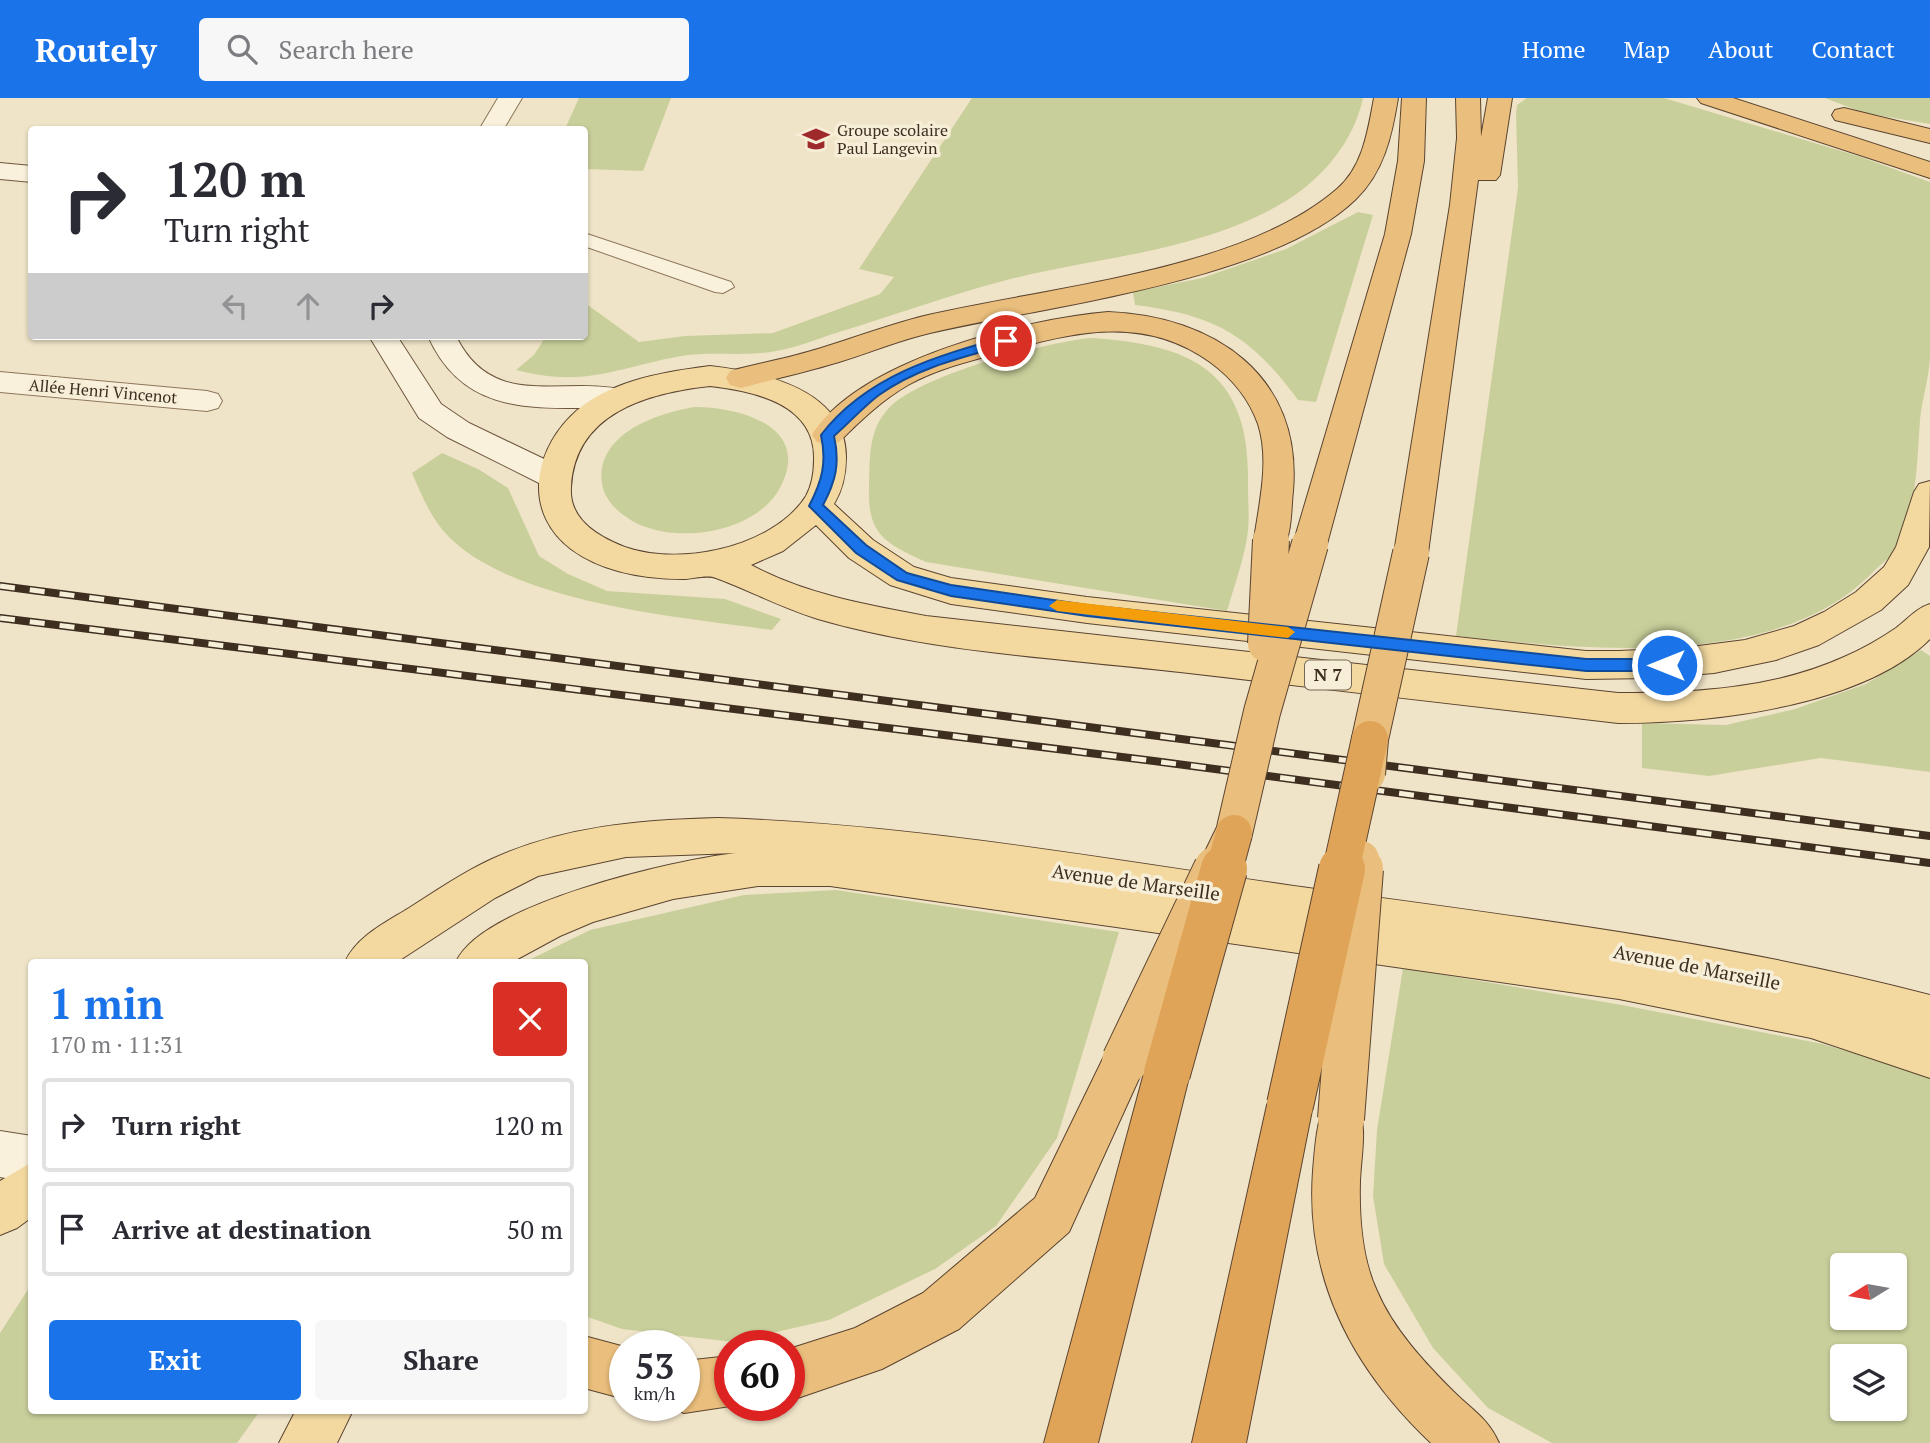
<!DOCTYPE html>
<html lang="en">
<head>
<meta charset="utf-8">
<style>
  :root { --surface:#fff; --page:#f7f7f7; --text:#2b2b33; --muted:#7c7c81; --line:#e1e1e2; --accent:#1a73e8 }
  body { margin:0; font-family:"PT Serif",serif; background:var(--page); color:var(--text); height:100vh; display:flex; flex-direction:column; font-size:26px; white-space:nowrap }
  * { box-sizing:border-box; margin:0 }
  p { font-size:23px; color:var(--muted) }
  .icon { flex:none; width:38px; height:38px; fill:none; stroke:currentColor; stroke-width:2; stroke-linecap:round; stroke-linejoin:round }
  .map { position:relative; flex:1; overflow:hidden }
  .panel { position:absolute; left:28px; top:861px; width:560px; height:455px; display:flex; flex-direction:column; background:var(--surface); border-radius:7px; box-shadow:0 2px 5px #0004 }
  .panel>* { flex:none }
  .hud { position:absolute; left:28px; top:28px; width:560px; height:214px; border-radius:7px; box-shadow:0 2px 5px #0004; background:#fff; color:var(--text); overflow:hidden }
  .needle { width:46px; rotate:259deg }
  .controls { position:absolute; left:1830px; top:1155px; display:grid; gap:14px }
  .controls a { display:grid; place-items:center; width:77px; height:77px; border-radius:7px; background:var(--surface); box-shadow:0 2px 5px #0004; font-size:35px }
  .speed { position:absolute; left:609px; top:1232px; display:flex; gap:14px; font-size:35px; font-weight:700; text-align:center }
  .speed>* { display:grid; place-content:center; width:91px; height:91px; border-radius:50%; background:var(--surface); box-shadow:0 2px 5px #0004; line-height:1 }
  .speed small { font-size:18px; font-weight:400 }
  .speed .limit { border:10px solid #d22; background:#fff; color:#111 }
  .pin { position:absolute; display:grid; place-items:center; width:60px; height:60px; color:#fff; margin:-30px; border:4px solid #fff; border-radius:50%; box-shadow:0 2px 7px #0007 }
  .me { position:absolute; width:77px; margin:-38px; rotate:270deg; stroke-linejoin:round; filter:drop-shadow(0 0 5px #0008) }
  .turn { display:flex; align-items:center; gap:24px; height:147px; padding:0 21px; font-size:32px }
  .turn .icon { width:91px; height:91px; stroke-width:2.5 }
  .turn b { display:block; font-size:49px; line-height:60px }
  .lanes { display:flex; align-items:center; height:66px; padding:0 21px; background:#0003; justify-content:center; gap:35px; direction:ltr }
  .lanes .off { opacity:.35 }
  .round { display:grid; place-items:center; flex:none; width:74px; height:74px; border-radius:7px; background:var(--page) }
  .overview { display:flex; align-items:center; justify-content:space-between; height:119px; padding:0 21px }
  h1 { font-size:42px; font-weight:700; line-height:52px; color:var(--accent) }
  .cta { display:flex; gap:14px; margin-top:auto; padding:14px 21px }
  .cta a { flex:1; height:80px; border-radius:7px; background:var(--accent); color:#fff; font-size:28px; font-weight:700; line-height:80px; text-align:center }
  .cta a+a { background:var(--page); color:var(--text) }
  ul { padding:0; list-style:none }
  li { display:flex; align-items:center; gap:21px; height:94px; margin:0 14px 10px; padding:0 7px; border:4px solid var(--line); border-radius:7px }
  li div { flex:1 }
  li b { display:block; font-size:26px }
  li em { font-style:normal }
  header { display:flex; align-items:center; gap:42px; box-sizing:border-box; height:98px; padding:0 35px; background:var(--accent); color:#fff }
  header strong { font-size:33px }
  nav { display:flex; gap:38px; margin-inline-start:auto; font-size:24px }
  .search { width:490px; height:63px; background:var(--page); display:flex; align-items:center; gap:18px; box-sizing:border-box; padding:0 24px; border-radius:7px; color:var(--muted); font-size:26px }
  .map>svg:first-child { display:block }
</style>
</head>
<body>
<header>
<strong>Routely</strong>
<div class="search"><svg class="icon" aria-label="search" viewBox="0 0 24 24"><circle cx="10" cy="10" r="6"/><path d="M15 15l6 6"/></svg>Search here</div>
<nav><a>Home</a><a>Map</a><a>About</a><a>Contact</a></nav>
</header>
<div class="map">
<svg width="1930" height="1345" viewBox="0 0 1930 1345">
  <rect width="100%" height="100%" fill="#f0e4c8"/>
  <!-- green -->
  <path fill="#c9cf9b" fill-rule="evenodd" d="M579,0H671L643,73L585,71L584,32L565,31Z
    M972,0H1363C1354,43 1323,80 1286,103C1199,155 1098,158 1003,183C947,198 892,218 836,235C817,241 796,250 776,253C745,259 712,253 681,258C616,270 585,290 516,272L534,257L546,238H584L585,205L639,244L685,238L773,235L880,196L894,179L859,171Z
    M1527,0H1664L1858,58L1930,84C1930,142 1930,201 1930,259C1929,280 1922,301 1920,322C1917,363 1917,416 1895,451C1890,460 1880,467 1873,474C1777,574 1581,551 1456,538L1518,90L1516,15L1517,7Z
    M1825,0H1930V26L1864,15Z
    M1358,114L1373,117L1316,304L1298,302C1250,237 1215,217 1135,207L1133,194L1202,180L1286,151Z
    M1090,240C1193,246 1251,274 1248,387C1248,404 1250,423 1247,440C1243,464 1234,489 1227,513L926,464C885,445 867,437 869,388C870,361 868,334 887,312C917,277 1044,245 1090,240Z
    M695,309C737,309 810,327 782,386C760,434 680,447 636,425C621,417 605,404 602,386C595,336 657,315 695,309Z
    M442,355L478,371L508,390L539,458L568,476L607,493L725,501L781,521L772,532C681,519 516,506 449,439C431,421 422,398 412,375Z
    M1921,552L1930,558V674L1821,660L1709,678L1642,670V625L1726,627L1795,611L1866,586Z
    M836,792L1119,834L1057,1040L996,1128L935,1171L829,1222L733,1244L622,1231L585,1218L584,864H525L590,832L744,797Z
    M1403,870L1622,907L1823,946L1930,978V1345H1552L1488,1310L1433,1250L1384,1166L1373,1098L1377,1032ZM1843,1167H1895V1220H1843ZM1843,1258H1895V1311H1843Z
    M31,1187L32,1312L260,1313L237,1345H0V1235Z"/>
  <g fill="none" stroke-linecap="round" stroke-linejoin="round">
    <!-- service casing -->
    <g stroke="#8d765c" stroke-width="2">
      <path id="service" d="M584,135L731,184L734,189L723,195L715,194L584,148Z"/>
    </g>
    <!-- minor casing -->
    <g stroke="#8d765c" stroke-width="2">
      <path id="minor" d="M498,0H522L503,32H479Z
        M0,274L207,293L218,296L222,303L218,310L207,313L0,294Z"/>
    </g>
    <!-- secondary casing -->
    <g stroke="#6f573f" stroke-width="2">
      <path id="secondary" d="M0,65L32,68V84L0,81Z
        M369,238H397L441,306L469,325L563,370L568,378L563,386L552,389L541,386L447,339L419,320Z
        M428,238H456C493,315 565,276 628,293L632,300L628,307L617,310C539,309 465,321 428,238Z
        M0,1033L32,1038V1085L0,1079Z"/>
    </g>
    <!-- primary casing -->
    <g stroke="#5b4430" stroke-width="2">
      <path id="primary" d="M710,268C762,274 846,291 846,359C846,376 843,391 834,406L873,442L914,469L951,480L1087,499L1586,553H1619L1683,550L1745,542L1794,528L1824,514L1856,494L1884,469L1896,449L1914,394L1919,386L1930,383L1929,449L1908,487L1881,512L1819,547L1776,562L1714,575L1651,580L1586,581L1087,525L951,506L890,487L849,460L816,427L783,453L751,467C805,496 866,507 926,518L1618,595C1694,595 1773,591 1844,559C1862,551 1880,541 1896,530C1908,521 1915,511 1930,506V541C1862,609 1710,625 1618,625C1472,608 1326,591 1180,574C1060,560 935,555 818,521C782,510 751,493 716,480C707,476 693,481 683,481C645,481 602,474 571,451C525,416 532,358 570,319C605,283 663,274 710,268ZM710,288C754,293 816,306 814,362C814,374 812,387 806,398C772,452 668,472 613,444C590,433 569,417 571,389C575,315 647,295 710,288Z
        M718,720C909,726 1098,760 1287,787C1502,817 1720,842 1930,897V980L1811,940L1619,901L830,788H758L673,801L593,824L560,838L512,864H456C482,806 674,762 736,755L626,759L538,778L495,800L397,864H345C357,838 385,825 409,810C436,793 463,774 492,761C563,728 641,722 718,720Z
        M32,1064V1119L17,1130L0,1137V1083Z
        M296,1312H353L337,1345H279Z"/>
    </g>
    <!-- trunk casing -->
    <g stroke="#5b4430" stroke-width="2">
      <path id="trunk" d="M1374,0H1398C1392,37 1384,74 1356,101C1272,183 1045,208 930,235C899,242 869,255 839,264C806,274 774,281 741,290L730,287L726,280L730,273C760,265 789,260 818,251C854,240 888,227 924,218C1046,189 1241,174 1337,91C1363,69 1368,32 1374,0Z
        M1402,0H1426L1424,63L1411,136L1327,446L1322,455L1310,458L1298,455L1293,446L1385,136L1398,63Z
        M1456,0H1480L1481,39L1488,0H1512L1500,77L1496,82H1478L1428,455L1423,464L1411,467L1399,464L1394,455L1450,107L1457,40Z
        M1697,0H1733L1930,64V80L1701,5Z
        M1844,10L1930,31V45L1835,22L1832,17L1835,12Z
        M1108,214C1214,218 1303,278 1293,393C1291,411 1292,435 1283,451L1271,454L1259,451L1254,442C1259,405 1270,363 1258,326C1249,301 1232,280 1210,264C1145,217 1075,233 1003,254C971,263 938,270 908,287C882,302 860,323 839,344L828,347L817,344L812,337C859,262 1025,221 1108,214Z
        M1125,941L1141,948L1147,963L1069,1134L959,1231L882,1271L789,1303V1251L855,1230L923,1195L1035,1100L1109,948Z
        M1341,998L1357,1005C1368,1030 1361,1056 1360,1083C1359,1118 1362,1161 1377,1193C1393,1231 1425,1265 1454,1294C1472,1312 1488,1320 1499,1345H1431C1354,1272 1305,1182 1313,1073C1315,1050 1316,1027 1325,1005Z
        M584,1238L625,1249V1301L584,1290Z
        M730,1258V1307H737L684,1315L666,1307H684V1263Z"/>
    </g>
    <!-- motorway casing -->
    <g stroke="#5b4430" stroke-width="2">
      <path id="motorway" d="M1167,953L1183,959L1190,975L1098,1345H1044L1144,975L1151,959Z
        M1290,984L1306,991L1313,1007L1246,1345H1192L1267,1007L1274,991Z"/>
    </g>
    <!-- service -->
    <use href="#service" fill="#faf1dc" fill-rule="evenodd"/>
    <!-- minor -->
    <use href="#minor" fill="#faf1dc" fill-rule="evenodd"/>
    <!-- secondary -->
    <use href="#secondary" fill="#faf1dc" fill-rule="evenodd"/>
    <!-- primary -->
    <use href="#primary" fill="#f3d9a0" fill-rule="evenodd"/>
    <!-- trunk -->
    <use href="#trunk" fill="#eabe7c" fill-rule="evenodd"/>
    <!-- motorway -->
    <use href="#motorway" fill="#e0a458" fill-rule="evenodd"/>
    <!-- rail casing -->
    <g stroke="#3d2e20" stroke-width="8">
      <path id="rail" d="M0,488L1930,738
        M0,520L1154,663L1930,765"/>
    </g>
    <!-- rail -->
    <use href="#rail" stroke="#f7eed8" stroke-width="5" stroke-dasharray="15" stroke-linecap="butt"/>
    <!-- trunk-bridge-far1 casing -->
    <g stroke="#5b4430" stroke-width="38" stroke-linecap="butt">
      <path id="trunk-bridge-far1" d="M1266,546L1271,442
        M1367,676L1370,641L1411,455
        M1216,772L1234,735L1262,614L1310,446
        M1360,772L1361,761"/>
    </g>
    <!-- trunk-bridge casing -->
    <g stroke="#5b4430" stroke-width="48" stroke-linecap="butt">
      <path id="trunk-bridge" d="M1125,963L1217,771
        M1341,1021L1360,771"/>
    </g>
    <!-- motorway-bridge-far1 casing -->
    <g stroke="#5b4430" stroke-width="38" stroke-linecap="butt">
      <path id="motorway-bridge-far1" d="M1224,772L1234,735
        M1341,772L1370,641"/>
    </g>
    <!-- motorway-bridge casing -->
    <g stroke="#5b4430" stroke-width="48" stroke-linecap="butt">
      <path id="motorway-bridge" d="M1167,975L1224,771
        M1290,1007L1342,771"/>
    </g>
    <!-- trunk-bridge-far1 -->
    <use href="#trunk-bridge-far1" stroke="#eabe7c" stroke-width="36"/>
    <!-- trunk-bridge -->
    <use href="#trunk-bridge" stroke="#eabe7c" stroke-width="46"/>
    <!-- motorway-bridge-far1 -->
    <use href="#motorway-bridge-far1" stroke="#e0a458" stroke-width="36"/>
    <!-- motorway-bridge -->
    <use href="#motorway-bridge" stroke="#e0a458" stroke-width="46"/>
  </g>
  <!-- route -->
  <path fill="#1a73e8" stroke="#114b97" stroke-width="2" d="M1006,239L1010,240V246C964,259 918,269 879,297C863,309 849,325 834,338C840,365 836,383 823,407L866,447L907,475L951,487L1087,507L1586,561H1667L1674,567L1667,573H1586L1087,518L951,498L897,482L856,455L809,408C822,383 827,365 821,337C866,278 938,257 1006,239Z"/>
  <!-- slow -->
  <path fill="#f59e0b" d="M1057,502L1288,529L1295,534L1288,540L1057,513L1049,508Z"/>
  <!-- icons -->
  <defs>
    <g id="school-bare" transform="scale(2.1)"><path d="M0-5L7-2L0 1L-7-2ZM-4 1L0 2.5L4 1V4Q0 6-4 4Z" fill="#9e2a2b" stroke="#f7eed8" stroke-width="2.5" paint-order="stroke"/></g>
  </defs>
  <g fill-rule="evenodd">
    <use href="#school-bare" x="816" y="41"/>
  </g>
  <g text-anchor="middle" stroke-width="7" stroke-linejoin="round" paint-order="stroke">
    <!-- far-poi labels -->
    <g font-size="16" fill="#3d2e20" stroke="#f7eed8" text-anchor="start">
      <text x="837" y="38">Groupe scolaire<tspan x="837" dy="18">Paul Langevin</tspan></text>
    </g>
    <!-- far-street labels -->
    <g font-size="16" fill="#3d2e20" stroke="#f7eed8">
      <text transform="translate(103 293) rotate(5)" y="6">Allée Henri Vincenot</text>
    </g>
    <!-- shield labels -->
    <rect fill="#f7eed8" stroke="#756857" stroke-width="2" x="1305" y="562.5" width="46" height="29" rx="5"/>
    <g font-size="18" font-weight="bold" fill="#3d2e20">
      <text x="1328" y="583">N 7</text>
    </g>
    <!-- street labels -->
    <g font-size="19" fill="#3d2e20" stroke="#f7eed8">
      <text transform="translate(1136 784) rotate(8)" y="7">Avenue de Marseille</text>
      <text transform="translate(1697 869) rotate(11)" y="7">Avenue de Marseille</text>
    </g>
  </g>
</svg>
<div class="controls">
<a><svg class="needle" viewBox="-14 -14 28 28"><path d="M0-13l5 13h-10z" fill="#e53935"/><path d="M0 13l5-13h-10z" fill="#7c7c81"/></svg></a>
<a><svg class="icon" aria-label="layers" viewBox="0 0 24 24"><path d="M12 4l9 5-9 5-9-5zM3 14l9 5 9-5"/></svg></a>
</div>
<div class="speed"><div>53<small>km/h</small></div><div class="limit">60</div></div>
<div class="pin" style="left:1006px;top:243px;background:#d93025"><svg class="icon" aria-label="arrive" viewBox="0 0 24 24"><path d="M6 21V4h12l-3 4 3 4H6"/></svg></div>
<svg class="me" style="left:1667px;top:567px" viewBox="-20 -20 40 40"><circle r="17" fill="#1a73e8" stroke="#fff" stroke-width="3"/><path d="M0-11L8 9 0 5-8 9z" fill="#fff"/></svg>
<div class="hud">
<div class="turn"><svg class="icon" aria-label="right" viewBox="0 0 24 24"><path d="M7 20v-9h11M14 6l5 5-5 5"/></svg><div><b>120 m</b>Turn right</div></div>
<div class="lanes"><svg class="icon off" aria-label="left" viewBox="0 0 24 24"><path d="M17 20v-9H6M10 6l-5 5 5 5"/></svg><svg class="icon off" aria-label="ahead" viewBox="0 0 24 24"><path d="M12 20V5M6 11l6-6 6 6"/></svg><svg class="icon" aria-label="right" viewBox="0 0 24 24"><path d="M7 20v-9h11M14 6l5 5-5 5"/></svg></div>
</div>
<section class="panel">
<div class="overview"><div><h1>1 min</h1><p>170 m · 11:31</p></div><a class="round" style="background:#d93025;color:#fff"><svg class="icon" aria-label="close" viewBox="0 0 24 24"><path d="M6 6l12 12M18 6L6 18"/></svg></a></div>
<ul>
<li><svg class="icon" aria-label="right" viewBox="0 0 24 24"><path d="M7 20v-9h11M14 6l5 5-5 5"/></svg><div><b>Turn right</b></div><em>120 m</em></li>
<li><svg class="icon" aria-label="arrive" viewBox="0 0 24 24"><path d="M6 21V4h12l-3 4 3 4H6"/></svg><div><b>Arrive at destination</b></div><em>50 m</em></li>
</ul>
<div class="cta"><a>Exit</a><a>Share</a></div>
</section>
</div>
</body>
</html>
